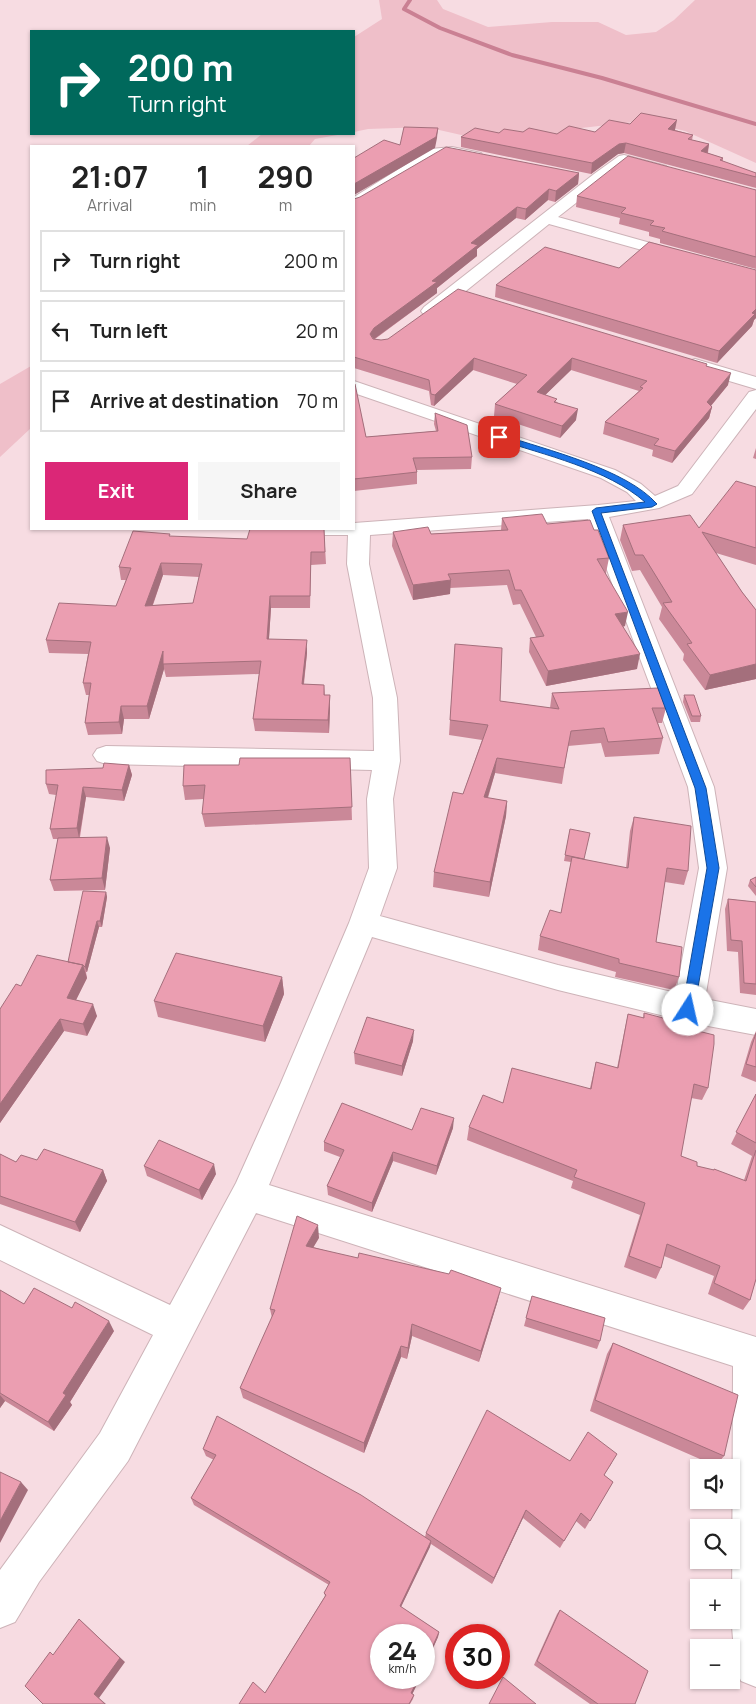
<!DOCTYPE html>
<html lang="en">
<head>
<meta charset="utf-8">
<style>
  :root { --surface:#fff; --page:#f6f6f6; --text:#222; --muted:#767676; --line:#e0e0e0; --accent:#db2777 }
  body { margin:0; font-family:Manrope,sans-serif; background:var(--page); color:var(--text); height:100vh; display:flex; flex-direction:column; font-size:19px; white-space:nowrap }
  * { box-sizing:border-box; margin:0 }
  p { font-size:16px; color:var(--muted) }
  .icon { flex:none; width:28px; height:28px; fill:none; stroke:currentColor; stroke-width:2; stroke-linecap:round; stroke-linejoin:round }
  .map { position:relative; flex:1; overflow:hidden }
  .side { position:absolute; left:30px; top:145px; width:325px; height:385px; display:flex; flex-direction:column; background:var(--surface); border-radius:0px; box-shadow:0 1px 4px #0004 }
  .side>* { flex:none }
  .banner { position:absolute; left:30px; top:30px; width:325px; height:105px; border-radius:0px; box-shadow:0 1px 4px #0004; background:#00695c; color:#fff; overflow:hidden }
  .buttons { position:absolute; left:690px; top:1459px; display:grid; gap:10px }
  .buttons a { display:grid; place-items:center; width:50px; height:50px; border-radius:0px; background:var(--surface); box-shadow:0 1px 4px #0004; font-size:25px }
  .speed { position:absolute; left:370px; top:1624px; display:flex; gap:10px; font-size:25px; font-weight:700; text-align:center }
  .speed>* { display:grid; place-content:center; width:65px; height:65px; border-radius:50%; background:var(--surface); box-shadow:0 1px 4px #0004; line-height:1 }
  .speed small { font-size:12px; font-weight:400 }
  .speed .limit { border:8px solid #d22; background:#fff; color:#111 }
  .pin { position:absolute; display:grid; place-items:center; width:42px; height:42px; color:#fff; margin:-21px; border-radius:10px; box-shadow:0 2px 8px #0006 }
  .me { position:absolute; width:55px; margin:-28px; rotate:10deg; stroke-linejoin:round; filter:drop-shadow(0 0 4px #0008) }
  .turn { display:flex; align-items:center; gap:18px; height:105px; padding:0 15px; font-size:22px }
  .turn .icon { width:65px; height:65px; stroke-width:2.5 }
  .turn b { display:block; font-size:35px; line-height:42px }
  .eta { display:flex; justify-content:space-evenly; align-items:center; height:85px; text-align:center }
  .eta b { font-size:30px; font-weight:700; line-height:35px }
  .action { display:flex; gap:10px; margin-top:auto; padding:10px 15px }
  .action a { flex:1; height:58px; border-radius:0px; background:var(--accent); color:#fff; font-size:20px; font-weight:700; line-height:58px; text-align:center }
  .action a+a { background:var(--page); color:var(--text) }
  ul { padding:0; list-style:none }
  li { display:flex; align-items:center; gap:15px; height:62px; margin:0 10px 8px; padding:0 5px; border:2px solid var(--line); border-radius:0px }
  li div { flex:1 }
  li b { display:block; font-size:19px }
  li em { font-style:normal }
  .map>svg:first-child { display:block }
</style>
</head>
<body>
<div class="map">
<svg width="756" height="1704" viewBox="0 0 756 1704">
  <rect width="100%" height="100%" fill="#f7dce2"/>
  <!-- green -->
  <path fill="#efbfc9" d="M379,0H437L443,9L488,27L552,22H598L626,35L656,32L674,20L695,0H756V163L685,131L644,121L572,129L560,137H470L426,127L368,129L354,132V37L382,19Z
    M262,134H343L315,139L309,146H247Z
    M31,366V428L0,457V384Z"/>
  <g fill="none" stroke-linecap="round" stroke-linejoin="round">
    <!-- stream -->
    <path stroke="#ca8093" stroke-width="4" d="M410,0L404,9L440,28L512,55L602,78L756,124"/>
    <!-- street casing -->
    <g stroke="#cdb3b8" stroke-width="2">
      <path id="street" d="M452,147L481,153L483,156L481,159C471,162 453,155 439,156L359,206L354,208V197L431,149Z
        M624,155L666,166L668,169L666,172L661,173L626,164L558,217L686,253L688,256L686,259H674L549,224L436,315L430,316L424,315L421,311L424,307L594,174L619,156Z
        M695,359L756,377V389L689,369L686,365L689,361Z
        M354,381L615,470L641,484L655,496L678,486L749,392L756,390V409L692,494L659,508L609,517L714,787L727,868L705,999L756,1009V1035L692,1023L688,1024L677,1019L558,990L372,937L269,1185L756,1337V1687L741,1681L735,1666L732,1626L733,1366L256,1213L128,1461L39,1582L15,1622L0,1628V1570L100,1433L153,1335L0,1260V1225L170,1305L236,1183L280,1085L349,923L369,868L367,799L372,770L106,764L97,761L93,755L97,749L106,746L374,751L373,698L347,564L348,535H274L266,534L263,529H354V523L598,505L636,501L627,492L601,478L354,393ZM588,519L688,787L699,868L676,993L558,965L380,916L397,868L393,799L400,761L397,698L369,564L370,535Z"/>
    </g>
    <!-- street -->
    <use href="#street" fill="#fff" fill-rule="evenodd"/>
  </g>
  <!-- wall -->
  <path fill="#ca8898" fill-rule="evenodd" d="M630,124L675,130L693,135L692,140L709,144L708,153L723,158V162L756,173V188L624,153L618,154L591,174L461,147V137L523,132L557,134L595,132Z
    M579,173L578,184L555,202L548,200L525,220L516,218L477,249V256L437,288V293L375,339L381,340L707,366L728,385L711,406L712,407L709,418L672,463L652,456L653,450L603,434L605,422L639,391L571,370L545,395L557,402L576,420L560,438L494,416L495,404L517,384L473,370L434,406L431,405L429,391L354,368V199Z
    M756,190V269L660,243V239L649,236V232L619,224L620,218L576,207L577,196Z
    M619,268L756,270V318L754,320L752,326L717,363L495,297L496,285Z
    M354,383L366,437L436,431L434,424L435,413L472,457L471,469L417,470V484L354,491Z
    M756,448V459L753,458Z
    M756,487V565L716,553L742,592L756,610V679L705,690L683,660L684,654L659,619L662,607L640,570L632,571L620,540L623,525L699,528Z
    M502,518L594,530L609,558L606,573H605L625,626L623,627L637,669L546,686L529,652L530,638L536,637L520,604L513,605L507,585L450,588V594L413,600L392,546L393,532L431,534L501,530Z
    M324,529L326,564L311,565L310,608H271L269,639L307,653L304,684L324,685L325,695H330V708L329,733L255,731L253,719L259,674L166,677L164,669L149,719H124L122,734L88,735L85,723L89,695H86L83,683L88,654L49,653L46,640L116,606L126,580H121L119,567L170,537L247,539ZM163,575L199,577L193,603L153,605Z
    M455,644L500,701L550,708L552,693L666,708L662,723H658L663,738L659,754L605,757L601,743L568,746L562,784L495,773L488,798L507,801L506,816L489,897L433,887L434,872L463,794L482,740L449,735Z
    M684,695L701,716L700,722H691L683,702Z
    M350,758L352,820L205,827L202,814L204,799L185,800L183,786L239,765Z
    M129,765L132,775L124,801L86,797L80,837L110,848L105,890L54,891L50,880L58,839H53L50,829L56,795L49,794L46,784L103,768Z
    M634,817L688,871L684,885L665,882L656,942L679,977L674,990L615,977L616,972L538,950L540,936L561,913L571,862L564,861L570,829L584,860L626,868L630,831Z
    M756,877V896L748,886L750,880Z
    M106,892L107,897L102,927H99L87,972H86L87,978L76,1000L97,1016L87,1036L64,1031L0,1123V1009L21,986L68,962Z
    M728,899L756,902V995L740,993L738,952L727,951L725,909Z
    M282,977L284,994L265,1042L158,1017L154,1001Z
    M644,1013L690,1029L708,1088L702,1100L691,1098L681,1156L697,1166L744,1180L752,1156L731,1144L756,1094V1279L750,1300L743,1310L708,1294L714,1276L664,1256L661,1268L656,1279L624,1267L640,1215L571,1188L573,1181L467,1140L469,1127L503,1103L590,1088L596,1062L617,1068L625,1028L628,1014L643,1018Z
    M756,1031V1082L741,1076L751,1042Z
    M413,1041L402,1076L355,1064L354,1053Z
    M453,1128L436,1175L393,1161L372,1212L328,1195L327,1186L340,1157L324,1151V1142L412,1130Z
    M0,1154L16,1162L37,1160L103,1170L107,1181L80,1232L0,1204Z
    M144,1166L216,1174L202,1200L147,1176Z
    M319,1238L313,1247L498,1300L479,1362L412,1336L407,1359L401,1357L364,1453L243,1398L240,1388L272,1318L270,1309Z
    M0,1290L24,1304L114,1331L70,1402L72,1405L54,1431L5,1401L0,1408Z
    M532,1296L600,1341L597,1349L524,1326Z
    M613,1343L724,1456L716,1466L590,1411L607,1354Z
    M203,1449L425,1537L426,1533L570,1461L612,1463L604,1475L613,1482L585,1529L576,1521L560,1548L523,1518L492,1584L431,1544L401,1607L439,1632L438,1637L424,1668V1635L381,1678H420L412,1694L414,1695L413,1699L410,1704H239L265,1693L325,1596L324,1593L329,1585L194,1505L191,1498L214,1460L206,1456Z
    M560,1610L635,1704H590L534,1665L557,1614Z"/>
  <!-- shaded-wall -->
  <path fill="#a46f7c" d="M677,120L675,130L666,140L668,129Z
    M438,128L437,138L435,148L354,195V184Z
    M626,143L624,153L618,154L591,174L592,163L619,144Z
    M709,144L707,155L701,151Z
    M579,173L578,184L555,202L556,191Z
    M549,189L548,200L525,220L526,209Z
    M517,207L516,218L477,249V256L437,288V293L374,339L370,334L374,328L432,281L471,243Z
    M756,309V318L754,320L752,326L717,363L719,351Z
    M474,358L473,370L434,406L435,395Z
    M572,358L571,370L536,404L537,392Z
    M731,373L728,385L704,414L707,402Z
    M712,407L709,418L672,463L675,451Z
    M578,409L576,420L560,438L562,426Z
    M161,563L163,575L148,618L145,606Z
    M451,580L450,594L413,600V585Z
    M270,596L271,608L268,652L267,639Z
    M628,612L625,626L612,628L615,614Z
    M307,640V653L302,697V684Z
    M163,651L164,669L149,719L147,706Z
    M640,654L637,669L546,686L548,671Z
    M756,664V679L705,690L710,675Z
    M330,695V708L329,733L328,720Z
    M121,706L124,719L122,734L119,722Z
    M497,758L495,773L483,812L484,797Z
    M129,765L132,775L124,801L122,790Z
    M83,787L86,797L79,838L77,828Z
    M507,801L506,816L489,897L490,882Z
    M107,837L110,848L105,890L102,878Z
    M106,892L107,897L102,927L100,921Z
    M97,921L99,927L87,972L85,967Z
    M83,965L87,978L71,1010L67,998Z
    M282,977L284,994L265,1042L263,1026Z
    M93,1004L97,1016L87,1036L83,1024Z
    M60,1019L64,1031L0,1123V1104Z
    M414,1030L413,1041L402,1076V1066Z
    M454,1118L453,1128L436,1175L437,1166Z
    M393,1152V1161L372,1212V1203Z
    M214,1164L216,1174L202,1200L199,1190Z
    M103,1170L107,1181L80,1232L75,1222Z
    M318,1225L319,1238L307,1258L306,1246Z
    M501,1288L498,1300L479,1362L481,1351Z
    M109,1321L114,1331L70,1402L72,1405L54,1431L48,1422L63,1393Z
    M412,1324V1336L407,1359L408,1348Z
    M401,1346V1357L364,1453V1443Z
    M0,1395L5,1401L0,1408Z
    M21,1482L28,1490L0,1543V1521Z
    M526,1510L523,1518L492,1584L494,1578Z
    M431,1541L430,1547L399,1611L400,1606Z
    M79,1619L125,1662L99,1698L106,1704H105L94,1694Z
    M439,1632L438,1637L424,1668V1666Z
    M419,1678H420L411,1697V1693Z"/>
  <!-- building -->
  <path fill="#eb9eb1" stroke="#a46f7c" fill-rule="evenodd" d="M641,113L677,120L668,129L693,135L688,139L709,144L701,151L723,158L720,160L756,173V177L626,143L619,144L592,163L461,137L475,128L499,133L504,129L523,132L529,128L557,134L569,126L595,132L609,120L630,124Z
    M404,127L438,128L436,137L354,184V158L384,140L400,145Z
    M446,147L579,173L556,191L549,189L526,209L517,207L471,243L478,245L432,281L437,282L374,328L370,334L373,339L381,340L388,339L458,289L707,364L706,366L731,373L707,402L712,407L675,451L654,445L659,439L605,422L643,388L640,387L647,381L572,358L537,392L557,399L554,402L578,409L562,426L495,404L527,375L474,358L435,395L431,394L429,380L354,357V199L360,197Z
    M628,156L756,190V257L662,231L665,228L650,225L654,221L621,213L626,208L577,196Z
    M649,242L756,270V309L752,313L755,314L719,351L496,285L545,247L619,268Z
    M354,383L355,384L366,437L438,431L435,413L467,425L472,457L413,458L417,472L354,479Z
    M736,481L756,487V548L702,532L742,592L756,610V664L710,675L687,644L692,643L663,603L672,602L643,555H635L623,525L690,515L699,528Z
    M542,514L547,524L590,520L594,530H598L609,558L597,559L628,612L615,614L640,654L548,671L530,638L544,636L521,590H515L509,570L448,574L451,580L413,585L393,532L428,527L431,534L508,530L502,518Z
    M250,529H324L325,552H311L310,596H270L267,639L307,640L302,684L324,685V695H330L328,720L253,719L261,661L163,664V651L147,706H121L119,722L85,723L91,683H83L91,642L46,640L59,603L116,606L131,568L119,567L133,531L170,534L169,536L247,539ZM161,563L202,564L193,603L145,606Z
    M455,644L502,648L500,701L559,709L552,693L658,688L666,708H652L663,738L608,742L604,728L571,731L564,768L497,758L484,797L507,801L490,882L434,872L453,792L463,794L488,725L450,720Z
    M684,695H694L701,716H692Z
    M240,758H350L352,807L202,814L205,785L183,786L184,765H239Z
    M104,763L129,765L122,790L83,787L77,828L50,829L58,785L46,784V770L103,768Z
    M634,817L691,826L688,871L667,868L656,942L682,947L679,977L619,963V959L540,936L550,910L561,913L572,857L628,868Z
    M570,829L590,833L584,859L565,855Z
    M107,837L102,878L50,880L58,838Z
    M756,877V887L750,880Z
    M83,891L106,892L100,921H97L85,967L83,965L68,962Z
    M728,899L756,902V984L744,983L742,941L731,940Z
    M176,953L282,977L263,1026L154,1001Z
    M37,955L83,965L67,998L93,1004L83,1024L60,1019L0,1104V1009L16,984L21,986Z
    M644,1013L690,1025V1029L714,1035V1044L708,1088L694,1084L681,1156L697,1162V1166L714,1170V1169L746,1181L756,1150V1279L750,1300L714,1283L720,1266L667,1244L661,1268L629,1256L645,1203L574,1177L577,1170L469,1127L483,1095L503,1103L512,1068L591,1089L596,1062L618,1068L628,1014L644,1018Z
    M367,1017L414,1030L402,1066L354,1053Z
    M756,1033V1067L746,1064Z
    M756,1094V1143L736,1132Z
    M342,1103L412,1130L421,1108L454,1118L437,1166L393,1152L372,1203L327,1186L344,1150L324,1142Z
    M159,1140L214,1164L199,1190L144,1166Z
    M44,1149L103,1170L75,1222L0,1196V1154L16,1162L21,1155L37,1160Z
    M297,1216L318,1225L306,1246L358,1258L359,1253L449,1274L451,1270L501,1288L481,1351L412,1324L408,1348L401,1346L364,1443L240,1388L275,1310L270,1309Z
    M34,1288L72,1308L75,1302L109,1321L63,1393L66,1395L48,1422L0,1393V1290L24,1304Z
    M532,1296L605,1318L600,1341L526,1318Z
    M613,1343L738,1395L724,1456L595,1400Z
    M487,1410L570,1461L588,1432L617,1454L604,1475L613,1482L590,1521L581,1513L564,1541L526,1510L494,1578L426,1533Z
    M217,1416L361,1495L431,1541L400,1606L439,1632L424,1666V1635H381V1678H419L411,1693L414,1695L409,1704H239L253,1682L265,1693L326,1595L324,1593L330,1582L191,1498L216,1455L203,1449Z
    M0,1472L21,1482L0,1521Z
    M560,1610L648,1671L635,1704H598L537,1661Z
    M79,1619L120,1658L94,1694L105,1704H43L25,1686L50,1652L53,1655Z
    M503,1677L536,1704H489Z"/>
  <!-- route -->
  <path fill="#1a73e8" stroke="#114b97" d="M496,435H502C547,450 626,469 657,504L652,507L601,513L706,788L719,868L694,1010L693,1014L688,1016L684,1014L682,1010L707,868L695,788L592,511L596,508L645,502C607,469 545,455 496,439Z"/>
</svg>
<div class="buttons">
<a><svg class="icon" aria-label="sound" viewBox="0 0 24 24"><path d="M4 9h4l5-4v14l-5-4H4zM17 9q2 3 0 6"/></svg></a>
<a><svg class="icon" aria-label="search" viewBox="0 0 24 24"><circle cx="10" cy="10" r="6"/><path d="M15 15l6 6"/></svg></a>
<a>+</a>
<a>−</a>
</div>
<div class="speed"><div>24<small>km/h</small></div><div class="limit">30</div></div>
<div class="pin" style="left:499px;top:437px;background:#d93025"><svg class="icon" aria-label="arrive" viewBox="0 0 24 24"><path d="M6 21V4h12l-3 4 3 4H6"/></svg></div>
<svg class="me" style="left:688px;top:1010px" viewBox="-20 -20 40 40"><circle r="19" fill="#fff"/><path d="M0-13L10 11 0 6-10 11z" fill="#1a73e8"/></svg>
<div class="banner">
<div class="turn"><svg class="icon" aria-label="right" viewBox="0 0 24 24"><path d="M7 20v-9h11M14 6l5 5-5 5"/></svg><div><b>200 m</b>Turn right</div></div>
</div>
<section class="side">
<div class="eta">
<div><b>21:07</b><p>Arrival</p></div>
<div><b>1</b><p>min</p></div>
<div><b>290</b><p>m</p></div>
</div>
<ul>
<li><svg class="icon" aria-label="right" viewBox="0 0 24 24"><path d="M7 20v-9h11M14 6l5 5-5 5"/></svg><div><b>Turn right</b></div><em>200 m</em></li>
<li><svg class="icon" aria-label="left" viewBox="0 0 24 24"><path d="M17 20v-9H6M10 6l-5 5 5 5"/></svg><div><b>Turn left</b></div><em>20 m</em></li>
<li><svg class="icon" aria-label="arrive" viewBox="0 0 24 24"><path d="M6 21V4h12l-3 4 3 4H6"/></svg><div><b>Arrive at destination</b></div><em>70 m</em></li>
</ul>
<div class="action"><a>Exit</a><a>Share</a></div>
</section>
</div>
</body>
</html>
